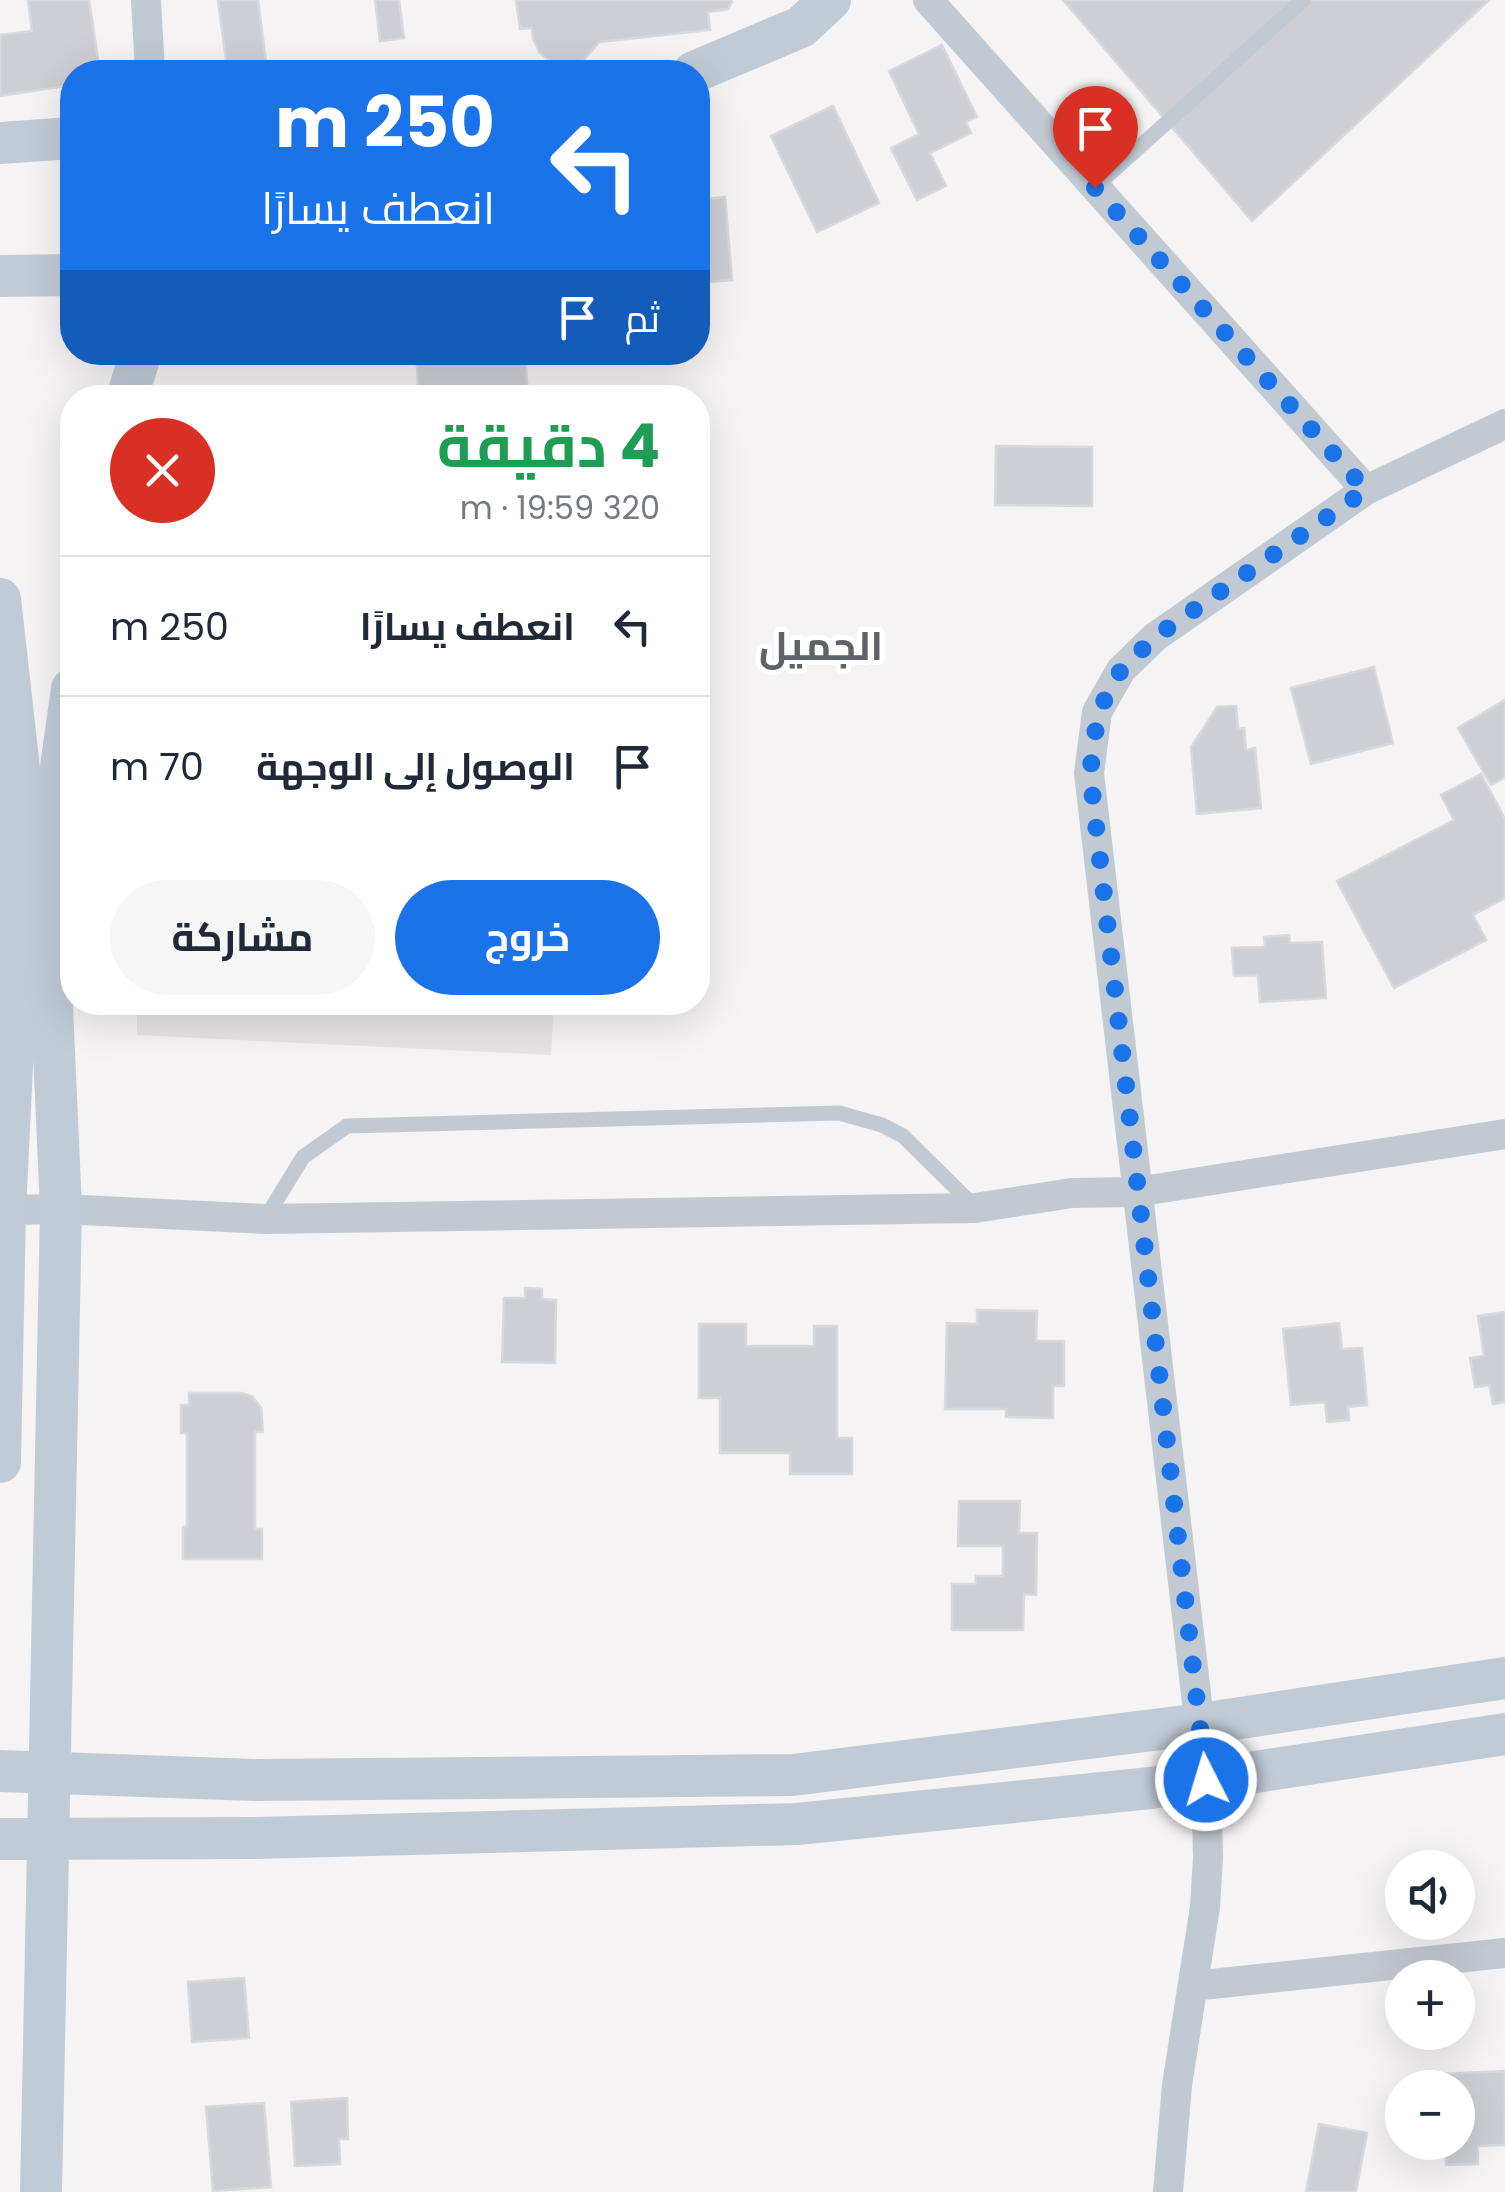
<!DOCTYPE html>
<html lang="ar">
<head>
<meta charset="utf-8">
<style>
  :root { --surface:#fff; --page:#f6f6f7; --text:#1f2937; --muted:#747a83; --line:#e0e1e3; --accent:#1a73e8 }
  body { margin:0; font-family:Poppins,Cairo,sans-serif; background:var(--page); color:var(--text); direction:rtl; height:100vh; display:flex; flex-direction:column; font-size:38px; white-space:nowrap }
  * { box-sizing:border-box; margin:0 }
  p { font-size:32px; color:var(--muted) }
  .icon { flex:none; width:55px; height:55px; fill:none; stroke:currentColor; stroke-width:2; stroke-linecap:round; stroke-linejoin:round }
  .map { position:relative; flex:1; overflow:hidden; direction:ltr }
  .panel { position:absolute; left:60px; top:385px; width:650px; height:630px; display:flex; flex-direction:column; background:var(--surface); border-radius:40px; box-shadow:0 10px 40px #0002; direction:rtl }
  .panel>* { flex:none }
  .hud { position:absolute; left:60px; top:60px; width:650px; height:305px; border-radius:40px; box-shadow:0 10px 40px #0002; direction:rtl; background:#1a73e8; color:#fff; overflow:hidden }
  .fabs { position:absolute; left:1385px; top:1850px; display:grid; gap:20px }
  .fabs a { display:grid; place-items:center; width:90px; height:90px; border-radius:50%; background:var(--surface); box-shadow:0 10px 40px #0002; font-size:50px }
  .pin { position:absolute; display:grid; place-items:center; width:85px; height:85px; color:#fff; margin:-102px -42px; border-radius:50% 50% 50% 0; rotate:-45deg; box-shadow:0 0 10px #0007 }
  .pin .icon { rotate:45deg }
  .me { position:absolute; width:110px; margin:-55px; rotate:355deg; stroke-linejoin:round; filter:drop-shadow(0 0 8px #0008) }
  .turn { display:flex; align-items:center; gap:35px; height:210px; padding:0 50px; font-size:45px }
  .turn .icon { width:130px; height:130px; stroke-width:2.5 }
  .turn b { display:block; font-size:70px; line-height:85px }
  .then { display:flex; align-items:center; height:95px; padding:0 50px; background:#0003; gap:20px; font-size:38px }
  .round { display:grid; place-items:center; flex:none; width:105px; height:105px; border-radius:52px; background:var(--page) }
  .head { display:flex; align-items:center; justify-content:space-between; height:170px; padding:0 50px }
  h1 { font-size:60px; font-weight:700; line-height:75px; color:#1e9e55 }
  .button { display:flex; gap:20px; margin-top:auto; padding:20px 50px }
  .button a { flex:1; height:115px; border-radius:60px; background:var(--accent); color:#fff; font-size:40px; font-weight:700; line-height:115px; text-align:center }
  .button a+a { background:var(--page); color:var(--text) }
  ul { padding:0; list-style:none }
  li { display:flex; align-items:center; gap:30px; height:140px; padding:0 50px; border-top:2px solid var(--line) }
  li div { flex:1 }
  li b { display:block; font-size:38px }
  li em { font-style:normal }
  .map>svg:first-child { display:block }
</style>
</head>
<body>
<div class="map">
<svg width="1505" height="2192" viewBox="0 0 1505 2192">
  <rect width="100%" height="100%" fill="#f5f3f3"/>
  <!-- education -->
  <path fill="#e6e4e5" d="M137,1003H554L551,1055L137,1035Z"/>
  <!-- building -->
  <path fill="#cdcfd5" stroke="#d7d9de" stroke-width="2.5" d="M28,0H89L100,72H72V85L0,96V35L32,31Z
    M218,0H258L266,62L227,67Z
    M375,0H399L404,38L380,41Z
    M516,0H731L732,2L728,9L708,12L710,30L599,42L584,60L567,65L552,62L540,53L533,39L532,28L520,29Z
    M1063,0H1489L1252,221Z
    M942,45L977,117L966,122L971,133L930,153L946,186L917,200L891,148L919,134L889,71Z
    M833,106L879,203L817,232L771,136Z
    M725,197L732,280L698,283V200Z
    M416,352H525L528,398H419Z
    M996,446L1092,447V506L995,505Z
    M1374,667L1393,743L1311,764L1291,688Z
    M1505,700V777L1491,785L1458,728Z
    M1236,706L1238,729L1244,728L1246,750L1255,748L1261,808L1197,814L1191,747L1217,707Z
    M1481,774L1505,819V898L1473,915L1486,940L1394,988L1337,881L1454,820L1441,795Z
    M1289,935L1290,943L1322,942L1326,998L1260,1002L1258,975L1234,976L1232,948L1265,947L1264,937Z
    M525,1288L542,1289V1299L556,1300L555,1363L502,1362L504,1298H525Z
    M977,1310L1037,1311L1036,1341H1064V1386H1053V1418L1006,1417V1409H945L947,1323L977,1324Z
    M1505,1312V1402L1493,1404L1489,1385L1475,1387L1470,1358L1484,1356L1478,1316Z
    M1339,1323L1342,1349L1362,1348L1367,1405L1348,1407L1349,1420L1327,1422L1325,1402L1291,1405L1283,1329Z
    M699,1324H746V1346H814V1326H837V1438H852V1474H790V1453H720V1398H699Z
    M189,1393H242L253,1397L261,1408L263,1432H255V1529H262V1559H183V1527H187V1433H181V1405H189Z
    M959,1501H1020L1019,1533H1037L1036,1595L1024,1594L1023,1630H952V1584H976V1576H1003V1546H958Z
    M244,1978L249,2038L192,2042L188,1982Z
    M1505,2071V2145L1478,2146V2164L1446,2165L1445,2142H1458V2088H1443V2074Z
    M347,2098L348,2139H339L340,2164L295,2166L291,2102Z
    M264,2103L271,2187L213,2191L206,2107Z
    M1319,2124L1367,2133L1356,2192H1306Z"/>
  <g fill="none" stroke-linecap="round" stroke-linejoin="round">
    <!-- lane -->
    <path stroke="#c1cad2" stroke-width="15" d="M1095,187L1303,0
      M265,1219L303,1157L347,1126L839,1113L882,1125L903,1136L973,1205"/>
    <!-- street -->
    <path stroke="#c1cad2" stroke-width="30" d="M146,0L150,72
      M928,0L1366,490
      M0,1210L61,1209L265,1219L975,1208L1072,1193L1136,1192L1505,1134
      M1193,1986L1505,1953
      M1168,2192L1177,2085L1205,1907L1208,1857L1206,1780L1089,773L1097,712L1121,670L1155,637L1366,490L1505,424"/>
    <!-- secondary -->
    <path stroke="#c1cbd6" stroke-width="42" d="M694,72L801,27L830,0
      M0,143L72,138
      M0,276L72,275
      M127,398L141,352
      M0,599L19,769V924L5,1210L0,1462
      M0,1771L255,1780L793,1775L1201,1724L1505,1678
      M0,1839L255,1838L797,1824L1151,1788L1505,1734
      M41,2192L61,1209L51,984L54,817L72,689"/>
  </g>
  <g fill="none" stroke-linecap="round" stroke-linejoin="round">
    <!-- route -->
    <path stroke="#1a73e8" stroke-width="18" stroke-dasharray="0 32.4" d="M1095,188L1366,490L1155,637L1121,670L1098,712L1090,773L1206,1780"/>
  </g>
  <g text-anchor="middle" stroke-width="10" stroke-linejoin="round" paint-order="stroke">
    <!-- district labels -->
    <g font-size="40" font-weight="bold" fill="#5f6368" stroke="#fff">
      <text x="821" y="660">الجميل</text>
    </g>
  </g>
</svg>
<div class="fabs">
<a><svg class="icon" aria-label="sound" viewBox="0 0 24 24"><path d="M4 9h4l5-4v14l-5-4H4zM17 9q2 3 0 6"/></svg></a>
<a>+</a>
<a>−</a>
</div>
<div class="pin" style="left:1095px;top:188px;background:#d93025"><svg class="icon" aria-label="arrive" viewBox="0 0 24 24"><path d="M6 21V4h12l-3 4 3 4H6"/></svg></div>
<svg class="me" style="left:1206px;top:1780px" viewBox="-20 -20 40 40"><circle r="17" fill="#1a73e8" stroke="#fff" stroke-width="3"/><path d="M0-11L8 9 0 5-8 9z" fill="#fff"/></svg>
<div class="hud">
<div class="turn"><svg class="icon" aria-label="left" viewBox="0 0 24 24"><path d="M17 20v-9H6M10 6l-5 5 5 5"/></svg><div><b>250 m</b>انعطف يسارًا</div></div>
<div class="then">ثم<svg class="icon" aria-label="arrive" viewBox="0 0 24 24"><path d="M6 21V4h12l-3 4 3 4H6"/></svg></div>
</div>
<section class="panel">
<div class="head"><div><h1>4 دقيقة</h1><p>320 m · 19:59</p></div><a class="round" style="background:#d93025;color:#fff"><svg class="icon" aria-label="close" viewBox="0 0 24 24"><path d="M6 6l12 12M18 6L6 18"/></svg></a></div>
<ul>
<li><svg class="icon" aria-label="left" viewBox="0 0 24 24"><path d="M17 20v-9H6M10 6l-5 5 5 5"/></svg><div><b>انعطف يسارًا</b></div><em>250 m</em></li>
<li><svg class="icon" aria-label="arrive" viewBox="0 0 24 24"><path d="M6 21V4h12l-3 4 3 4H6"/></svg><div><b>الوصول إلى الوجهة</b></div><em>70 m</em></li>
</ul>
<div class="button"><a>خروج</a><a>مشاركة</a></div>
</section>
</div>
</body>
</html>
